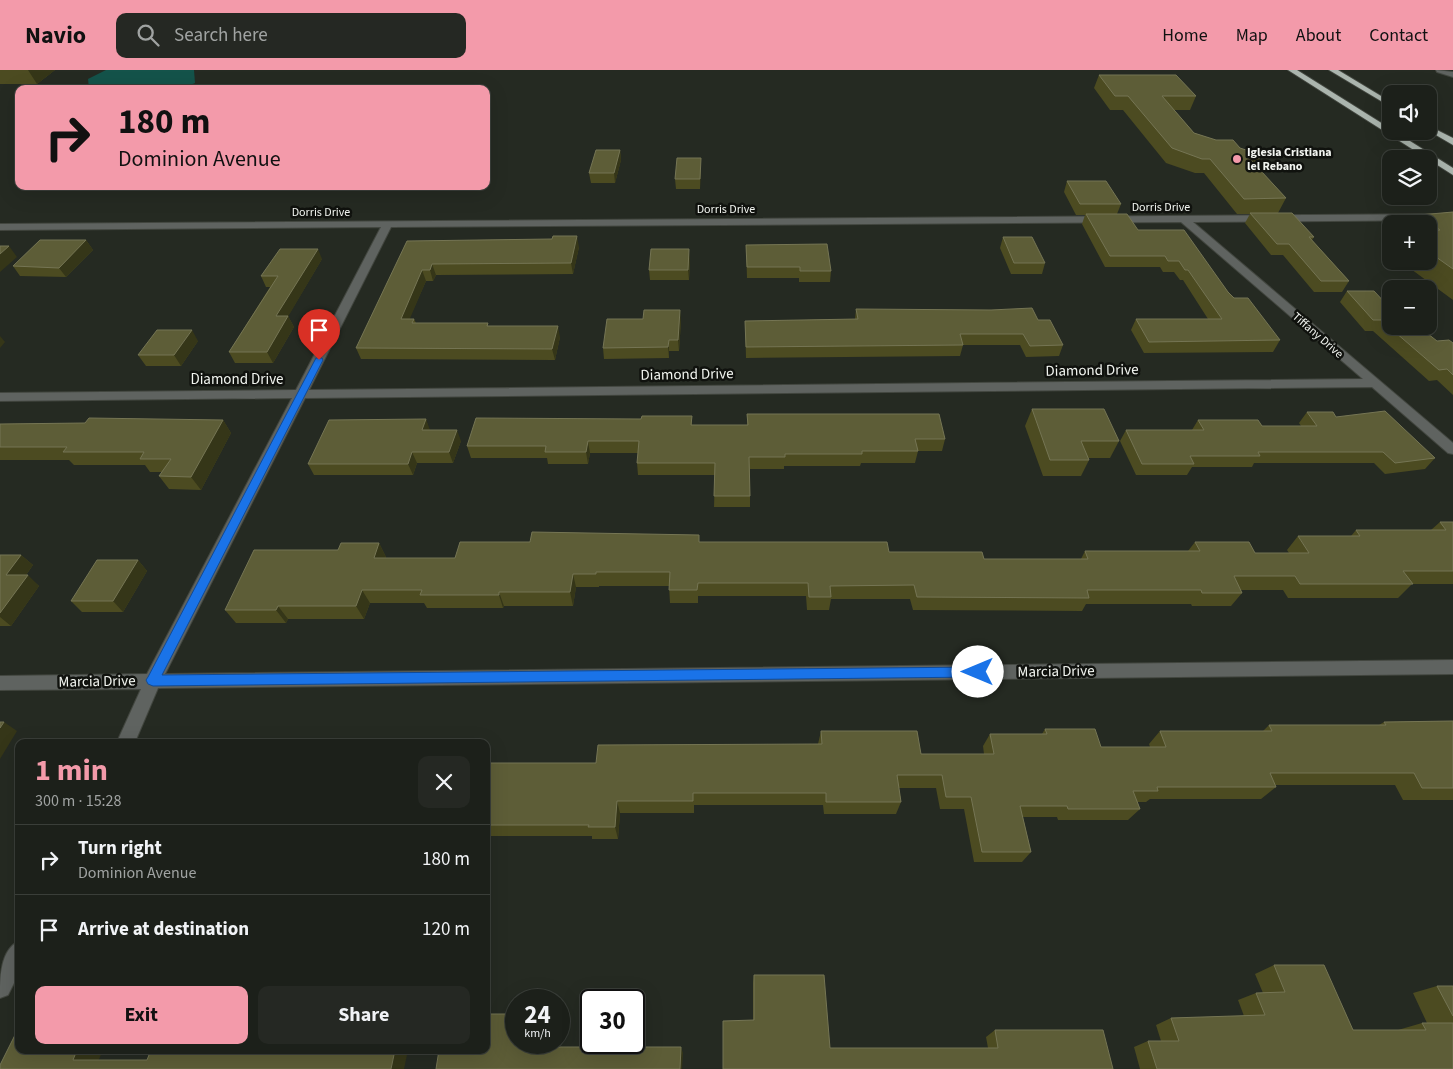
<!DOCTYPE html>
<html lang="en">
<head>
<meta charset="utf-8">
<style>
  :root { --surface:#1c201a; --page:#252823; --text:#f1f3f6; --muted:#a0a3a2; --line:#3a3e39; --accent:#f39aaa }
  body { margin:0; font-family:"Source Sans 3",sans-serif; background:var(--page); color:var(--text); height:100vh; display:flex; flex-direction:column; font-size:19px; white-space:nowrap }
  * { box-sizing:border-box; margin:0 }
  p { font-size:16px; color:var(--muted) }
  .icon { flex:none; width:28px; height:28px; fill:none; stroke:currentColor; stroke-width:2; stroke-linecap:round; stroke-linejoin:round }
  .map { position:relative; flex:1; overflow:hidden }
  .panel { position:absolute; left:15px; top:669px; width:475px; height:315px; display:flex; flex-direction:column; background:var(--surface); border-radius:10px; box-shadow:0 5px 20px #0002,0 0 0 1px var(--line) }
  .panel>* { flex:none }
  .top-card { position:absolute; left:15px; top:15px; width:475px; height:105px; border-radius:10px; box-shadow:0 5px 20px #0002,0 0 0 1px var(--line); background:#f39aaa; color:#111; overflow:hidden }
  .tools { position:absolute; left:1382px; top:15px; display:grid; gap:10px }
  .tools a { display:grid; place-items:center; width:55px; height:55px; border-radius:10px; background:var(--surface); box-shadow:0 5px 20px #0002,0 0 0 1px var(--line); font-size:25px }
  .speed { position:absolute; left:505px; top:919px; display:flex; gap:10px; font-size:25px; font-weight:700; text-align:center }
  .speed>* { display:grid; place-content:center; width:65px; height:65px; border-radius:50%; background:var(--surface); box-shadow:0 5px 20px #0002,0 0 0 1px var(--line); line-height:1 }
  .speed small { font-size:12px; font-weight:400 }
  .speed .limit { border:2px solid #111; border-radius:8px; background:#fff; color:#111 }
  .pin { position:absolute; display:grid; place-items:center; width:42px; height:42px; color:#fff; margin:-51px -21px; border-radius:50% 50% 50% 0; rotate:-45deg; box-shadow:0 0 5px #0007 }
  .pin .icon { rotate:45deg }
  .me { position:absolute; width:55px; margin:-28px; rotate:270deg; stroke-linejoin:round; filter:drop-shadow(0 0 4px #0008) }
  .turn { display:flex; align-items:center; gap:18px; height:105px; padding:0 20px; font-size:22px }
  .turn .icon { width:65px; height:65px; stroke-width:2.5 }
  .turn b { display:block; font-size:35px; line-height:42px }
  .round { display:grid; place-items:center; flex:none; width:52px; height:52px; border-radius:10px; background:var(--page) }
  .overview { display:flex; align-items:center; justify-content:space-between; height:85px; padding:0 20px }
  h1 { font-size:30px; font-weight:700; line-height:38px; color:var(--accent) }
  .cta { display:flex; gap:10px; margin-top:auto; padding:10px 20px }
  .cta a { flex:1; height:58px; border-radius:10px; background:var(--accent); color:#111; font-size:20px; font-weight:700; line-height:58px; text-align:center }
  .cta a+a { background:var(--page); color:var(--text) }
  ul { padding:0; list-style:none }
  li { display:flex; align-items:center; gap:15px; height:70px; padding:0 20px; border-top:1px solid var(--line) }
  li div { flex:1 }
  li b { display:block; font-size:19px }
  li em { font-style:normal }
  header { display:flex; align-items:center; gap:30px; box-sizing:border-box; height:70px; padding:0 25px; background:var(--accent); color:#111 }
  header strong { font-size:24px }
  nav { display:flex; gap:28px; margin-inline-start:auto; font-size:18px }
  .search { width:350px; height:45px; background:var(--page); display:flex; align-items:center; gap:12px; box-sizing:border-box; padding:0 18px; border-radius:10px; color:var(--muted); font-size:19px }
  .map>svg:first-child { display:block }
</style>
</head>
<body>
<header>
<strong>Navio</strong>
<div class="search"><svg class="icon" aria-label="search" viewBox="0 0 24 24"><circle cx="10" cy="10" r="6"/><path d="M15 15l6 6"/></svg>Search here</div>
<nav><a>Home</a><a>Map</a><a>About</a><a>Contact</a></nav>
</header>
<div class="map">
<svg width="1453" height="999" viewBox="0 0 1453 999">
  <rect width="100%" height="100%" fill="#252a22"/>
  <!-- water -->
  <path fill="#14534a" d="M106,0H194L195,13L181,19L89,18L88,9Z"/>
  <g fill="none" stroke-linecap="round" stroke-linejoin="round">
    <!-- minor casing -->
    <g stroke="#42463f" stroke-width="2">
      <path id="minor" d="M1436,0L1453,2V7L1437,2Z
        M1453,144V150L1193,152L1453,373V384L1448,383L1372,317L305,328L165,604L1453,590V604L158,618L135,672H117L141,619L0,620V606L147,604L292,328L0,331V323L296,320L381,157L0,160V154ZM1181,152L1363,309L309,320L391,157Z
        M19,871V903L8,925L0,928C0,908 0,880 19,871Z"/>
    </g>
    <!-- highway casing -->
    <g stroke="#42463f" stroke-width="2">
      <path id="highway" d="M1288,0H1297L1391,59V61H1394L1453,98V105Z
        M1329,0H1338L1391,32V37Z
        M1429,56L1453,68V75L1429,61Z"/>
    </g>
    <!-- minor -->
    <use href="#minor" fill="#5f6360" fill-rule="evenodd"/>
    <!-- highway -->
    <use href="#highway" fill="#abb5ae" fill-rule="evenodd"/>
  </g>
  <!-- wall -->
  <path fill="#4c4b21" d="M0,0H55L37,14H0Z
    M1099,5L1196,26L1190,40H1174L1194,63L1240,78L1260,88L1256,96L1286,128L1278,143L1314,167L1312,170L1349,211L1342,222H1314L1283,185H1271L1245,153L1250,144H1237L1204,103H1195L1166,93L1123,40H1110L1094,18Z
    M620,80L621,90L615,113H591L589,103Z
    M701,88L700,119H676L675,109Z
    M1067,111L1121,134L1117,144L1138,160L1228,222L1280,270L1273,282L1144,283L1131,260L1136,249H1208L1183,210H1180L1174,202H1163L1160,197H1105L1082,154L1085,145H1076L1064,122Z
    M1453,142V230L1400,191H1429V154H1413L1419,145Z
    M1003,167L1045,193L1042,204H1011L1000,178Z
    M86,170L93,180L66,207L20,206L13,196Z
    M407,171L579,177L573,204L436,205L433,211H426L409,249H414L416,253H488V256L560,267L555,290L361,289L356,278Z
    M746,175L831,201L830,212H799V208H747Z
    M322,189L288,246L294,257L273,293H235L229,282L270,217H266L261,206Z
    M690,190L689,210H650L649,200Z
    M1347,221L1388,236L1437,271L1453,273V325L1437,310L1429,311L1373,261H1365L1340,232Z
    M856,239L1038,250L1063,275L1059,286L1026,287L1020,275H963L960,286L746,288L745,251L855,249Z
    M681,251L679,281H669V288L604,289L603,278Z
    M198,271L181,296H146L138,285Z
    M1032,339L1119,371L1110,388H1088L1089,390L1081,406H1043L1025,356Z
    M1307,342L1336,347L1435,388L1425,399L1385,404L1374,393H1254L1252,397H1192L1187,405H1136L1120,371L1126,360H1192L1198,350L1262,356H1301L1299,353Z
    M747,344L945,369L942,381H918L915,393H861L860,396H784V399H750V437H714L715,405H638L637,393L638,383H590L588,394H548L547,388H471L467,376L641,349L692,346V355H747Z
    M426,349L429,360L461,371L453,393H417L413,405H314L308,394Z
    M223,350L231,363L201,420L169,419L159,406L162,402H150L145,395H74L69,390H0V354L85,353Z
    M1440,452H1453V514H1412L1398,528H1288L1283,520H1241L1242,523L1231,536H1192L1191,534H1086L1082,541L913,540L910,529H831L829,540H807L806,526H698V533H670L669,516H599V517H576L573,536H504L503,538H427L424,533H370L364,549H288L286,553H236L225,540L338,480L379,473L386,487V488H455L699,472L889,482L984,489H1081L1085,481H1188L1195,472L1255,483H1289L1287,480L1298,466H1351L1356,460H1431Z
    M0,485H21L33,495L26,505L39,516L11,556H0Z
    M138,490L147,501L123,542H82L71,531Z
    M1453,651V730H1403L1395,715H1275L1276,717L1261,729H1150L1146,732H1137L1140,739L1128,750H1058L1057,747H1023L1031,782L1022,792H974L964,739H940L936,718H899L901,732L896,744H824L823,735H694V743H620L618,769H592V766H486V693H596L818,674L821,661L921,684H984L983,676L990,664H1042L1045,659L1101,677H1150L1149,674L1160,661H1263L1269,655H1379L1384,652Z
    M1274,895L1353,960H1398L1422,953H1427L1413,923L1437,916H1453V999H1140L1134,977L1148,971H1161L1156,955L1171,948L1244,946L1238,930L1256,923H1263L1255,904Z
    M754,905L830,978H988L986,967L995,960L1113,999H723L753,950V913Z"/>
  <!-- shaded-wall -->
  <path fill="#353618" d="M28,0H55L37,14Z
    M620,80L621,90L615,113L614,103Z
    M701,88V98L700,119V109Z
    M577,166L579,177L573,204L571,193Z
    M86,170L93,180L66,207L59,198Z
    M9,176L17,187L0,202V184Z
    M318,179L322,189L282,257L276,246Z
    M689,179L690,190L689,210L688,200Z
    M432,194L436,205L433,211L430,200Z
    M422,200L426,211L405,260L401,249Z
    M680,240L681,251L679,281L678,270Z
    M288,246L294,257L273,293L267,282Z
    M558,256L560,267L555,290L552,279Z
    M192,260L198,271L181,296L174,285Z
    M0,266L5,272L0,278Z
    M669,270V288L668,277Z
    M426,349L430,360H422Z
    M223,350L231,363L201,420L191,407Z
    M457,360L461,371L453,393L449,382Z
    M588,371L590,383L588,394L586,382Z
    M412,382L417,393L413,405L408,394Z
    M379,473L386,487L381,501L374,488Z
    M21,485L33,495L18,516L6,505Z
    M138,490L147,501L123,542L113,531Z
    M573,504L576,517L573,536L570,522Z
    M28,505L39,516L11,556L0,547V543Z
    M362,520L370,533L364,549L356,536Z
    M499,522L504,536L503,538L499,525Z
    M278,536L288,549L286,553L276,540Z
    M4,652L17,661L0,689V658Z
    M617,731L620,743L618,769L615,757Z
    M543,972H550L549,983L542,977Z
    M681,977L683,983L682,999H680Z
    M77,980H103L96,996L73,990Z
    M395,980H408L404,999H391Z"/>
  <!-- building -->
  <path fill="#5d5d37" stroke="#757554" d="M1099,5H1176L1196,26H1162L1194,63L1216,70H1233L1240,78L1261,85L1260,88H1249L1286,128L1244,129L1210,89H1202L1172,78L1128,26H1115Z
    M596,80H620L614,103H589Z
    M677,88H701L700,109H675Z
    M1067,111H1106L1121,134H1080Z
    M1453,142V199L1429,182V161L1440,160L1419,145Z
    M1250,143H1292L1314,167H1309L1349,211H1321L1289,174H1277Z
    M1086,144H1127L1138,160H1184L1228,222L1234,228H1248L1280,270L1149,272L1136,249H1222L1188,200H1185L1179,191H1168L1165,186H1110Z
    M553,166H577L571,193L432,194L430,200H422L401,249H414L412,253H488L487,256H558L552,279L356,278L407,171L552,169Z
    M1003,167H1032L1045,193H1014Z
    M40,170H86L59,198L13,196Z
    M827,174L831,201H800V197H747L746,175Z
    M0,176H9L0,184Z
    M280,179H318L276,246H288L267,282H229L278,206H261Z
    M651,179H689L688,200H649Z
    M1347,221H1374L1388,236L1391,233V256H1418L1437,271L1449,270L1453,273V305L1447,299L1439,300L1381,250H1373Z
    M1032,238L1038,250H1050L1063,275L1030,276L1023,264H960L963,275L746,277L745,251L858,249L856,239L991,240Z
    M644,240H680L678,270H669L668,277L603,278L607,249H643Z
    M157,260H192L174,285H138Z
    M1032,339H1104L1119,371H1081L1089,390H1050Z
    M1385,341L1435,388L1395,393L1383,382H1258L1260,386H1190L1194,394H1142L1126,360H1204L1198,350H1258L1262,356H1317L1307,342H1333L1336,347Z
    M747,344H939L945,369H915L918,381H862V384H785V387H749L750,426H714L715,393H637L639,371H588L586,382H545L546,376H467L476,348L641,349L642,346H692L691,355H748Z
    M89,348L223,350L191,407L159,406L171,389H140L144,382H63L67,377H0V354L85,353Z
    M426,349L422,360H457L449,382H412L408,394H308L329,350Z
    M1440,452H1453V501H1403L1413,514H1300L1295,506H1234L1242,523H1202L1201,520H1087L1089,528L917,527L914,515L830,516L831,527H809L808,513H698L697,520H669L670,502H596V504H573L570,522H499V525H420L422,520H362L356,536H278L276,540H225L254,480H338L341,473H379L374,488H455L460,472H530L532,462L699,465V472H887L889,482H982L984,489H1088L1085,481H1200L1195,472H1249L1255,483H1309L1298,466H1360L1356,460H1446Z
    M0,485H21L6,505H28L0,543Z
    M97,490H138L113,531H71Z
    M1453,651V718H1422L1414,703H1270L1276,717H1157L1158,721H1133L1140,739H1068L1067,736H1020L1031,782H982L971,727H946L942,705H897L901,732H826V723H693V731H617L615,757H588L589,755H486V693H596L598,675L822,674L821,661H917L921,684H994L990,664H1047L1045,659H1095L1101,677H1166L1160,661H1272L1269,655H1386L1384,652Z
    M0,652H4L0,658Z
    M1274,895H1324L1353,960H1426L1422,953H1453V999H1157L1148,971H1179L1171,948L1265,945L1256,923L1285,922Z
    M754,905H824L830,978H998L995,960H1103L1113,999H723V951L754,950Z
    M1437,916H1453V946Z
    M486,944H516V972H543L542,977H681L680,999H436L439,980H486Z
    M19,957V980H77L73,990H147L151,980H395L391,999H0V995Z"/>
  <!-- route -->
  <path fill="#1a73e8" stroke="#114b97" d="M316,288H322L323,290L162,605L978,597L982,598L984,602L982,606L978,607L153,616L148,614L146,610L148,607Z"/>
  <!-- markers -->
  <circle fill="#f39aaa" stroke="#10120e" stroke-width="2" cx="1237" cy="89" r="5"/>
  <g text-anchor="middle" stroke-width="5" stroke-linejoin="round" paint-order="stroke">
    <!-- far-poi labels -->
    <g font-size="12" font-weight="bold" fill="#f2f5f0" stroke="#10120e" text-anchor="start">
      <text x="1247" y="86">Iglesia Cristiana<tspan x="1247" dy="14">lel Rebano</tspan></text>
    </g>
    <!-- far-street labels -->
    <g font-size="12" fill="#f2f5f0" stroke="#10120e">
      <text x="1161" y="141">Dorris Drive</text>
      <text x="726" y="143">Dorris Drive</text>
      <text x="321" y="146">Dorris Drive</text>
      <text transform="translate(1318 265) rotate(41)" y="4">Tiffany Drive</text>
    </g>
    <!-- street labels -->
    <g font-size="15" fill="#f2f5f0" stroke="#10120e">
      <text transform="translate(1092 300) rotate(-1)" y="5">Diamond Drive</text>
      <text transform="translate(687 304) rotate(-1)" y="5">Diamond Drive</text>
      <text x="237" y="314">Diamond Drive</text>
      <text transform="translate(1056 601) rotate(-1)" y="5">Marcia Drive</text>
      <text transform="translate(97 611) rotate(-1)" y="5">Marcia Drive</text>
    </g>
  </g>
</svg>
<div class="tools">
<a><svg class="icon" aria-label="sound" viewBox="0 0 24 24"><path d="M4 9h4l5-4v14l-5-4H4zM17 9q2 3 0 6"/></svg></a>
<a><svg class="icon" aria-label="layers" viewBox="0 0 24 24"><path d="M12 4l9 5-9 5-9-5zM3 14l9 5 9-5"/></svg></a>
<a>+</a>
<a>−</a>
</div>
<div class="speed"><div>24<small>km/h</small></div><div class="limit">30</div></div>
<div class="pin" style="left:319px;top:290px;background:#d93025"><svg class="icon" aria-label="arrive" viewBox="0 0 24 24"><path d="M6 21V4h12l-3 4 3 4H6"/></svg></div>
<svg class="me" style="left:978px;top:602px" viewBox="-20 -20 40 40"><circle r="19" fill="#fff"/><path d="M0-13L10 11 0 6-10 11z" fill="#1a73e8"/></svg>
<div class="top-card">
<div class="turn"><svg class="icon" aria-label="right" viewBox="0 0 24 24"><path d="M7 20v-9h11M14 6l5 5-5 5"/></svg><div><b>180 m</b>Dominion Avenue</div></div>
</div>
<section class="panel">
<div class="overview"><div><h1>1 min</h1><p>300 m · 15:28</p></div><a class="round"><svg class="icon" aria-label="close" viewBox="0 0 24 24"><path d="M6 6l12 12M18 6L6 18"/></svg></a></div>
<ul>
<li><svg class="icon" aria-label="right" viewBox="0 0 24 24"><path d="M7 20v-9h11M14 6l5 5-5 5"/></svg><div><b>Turn right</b><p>Dominion Avenue</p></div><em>180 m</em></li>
<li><svg class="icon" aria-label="arrive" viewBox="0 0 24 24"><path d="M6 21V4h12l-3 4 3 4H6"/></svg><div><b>Arrive at destination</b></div><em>120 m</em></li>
</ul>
<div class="cta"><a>Exit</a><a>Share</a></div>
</section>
</div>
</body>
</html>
